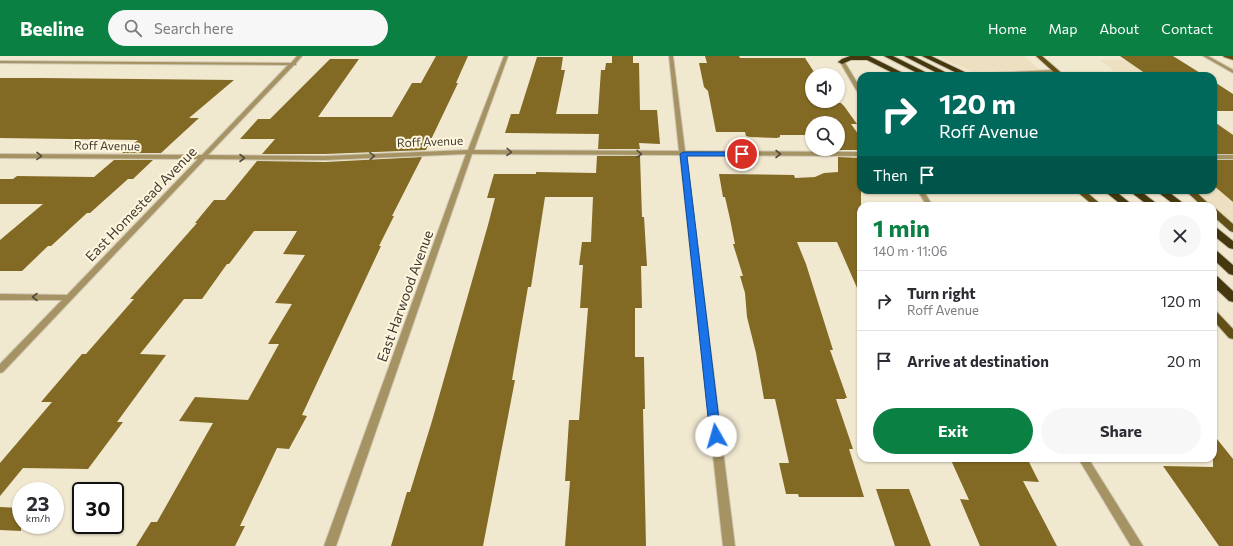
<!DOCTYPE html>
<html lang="en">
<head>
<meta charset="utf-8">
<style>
  :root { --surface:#fff; --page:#f7f7f7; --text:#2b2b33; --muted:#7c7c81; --line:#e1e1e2; --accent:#0b8043 }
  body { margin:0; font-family:Commissioner,sans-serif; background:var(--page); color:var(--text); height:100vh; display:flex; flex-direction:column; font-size:15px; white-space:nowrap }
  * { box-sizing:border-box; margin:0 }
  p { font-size:13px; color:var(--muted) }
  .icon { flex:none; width:22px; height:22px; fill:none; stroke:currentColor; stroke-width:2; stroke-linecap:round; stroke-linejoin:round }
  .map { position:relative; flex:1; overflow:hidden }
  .drawer { position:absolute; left:857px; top:146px; width:360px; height:260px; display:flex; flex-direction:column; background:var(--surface); border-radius:12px; box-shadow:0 1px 3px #0004 }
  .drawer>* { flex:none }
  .hud { position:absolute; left:857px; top:16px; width:360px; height:122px; border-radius:12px; box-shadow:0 1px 3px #0004; background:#00695c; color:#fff; overflow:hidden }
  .fabs { position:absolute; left:805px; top:12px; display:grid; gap:8px }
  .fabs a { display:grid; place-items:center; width:40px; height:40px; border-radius:50%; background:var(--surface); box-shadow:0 1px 3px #0004; font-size:20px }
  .speed { position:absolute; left:12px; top:426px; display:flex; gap:8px; font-size:20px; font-weight:700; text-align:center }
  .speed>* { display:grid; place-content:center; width:52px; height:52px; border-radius:50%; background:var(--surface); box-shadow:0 1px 3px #0004; line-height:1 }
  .speed small { font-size:10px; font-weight:400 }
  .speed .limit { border:2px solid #111; border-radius:6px; background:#fff; color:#111 }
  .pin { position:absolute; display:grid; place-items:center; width:34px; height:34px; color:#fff; margin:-17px; border:2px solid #fff; border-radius:50%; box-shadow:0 1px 4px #0007 }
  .me { position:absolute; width:44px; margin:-22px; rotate:353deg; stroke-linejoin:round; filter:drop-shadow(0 0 3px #0008) }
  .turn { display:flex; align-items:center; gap:14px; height:84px; padding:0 16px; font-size:18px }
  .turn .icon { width:52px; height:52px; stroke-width:2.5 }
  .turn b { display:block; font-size:28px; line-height:34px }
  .then { display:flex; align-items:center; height:38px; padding:0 16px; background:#0003; gap:8px; font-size:15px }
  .round { display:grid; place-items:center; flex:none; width:42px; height:42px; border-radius:21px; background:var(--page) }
  .headline { display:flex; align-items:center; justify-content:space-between; height:68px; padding:0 16px }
  h1 { font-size:24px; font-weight:700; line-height:30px; color:var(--accent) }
  .cta { display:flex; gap:8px; margin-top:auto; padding:8px 16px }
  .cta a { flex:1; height:46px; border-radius:24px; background:var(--accent); color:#fff; font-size:16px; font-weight:700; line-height:46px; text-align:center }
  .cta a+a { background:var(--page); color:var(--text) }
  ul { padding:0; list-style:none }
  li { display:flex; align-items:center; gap:12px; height:60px; padding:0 16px; border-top:1px solid var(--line) }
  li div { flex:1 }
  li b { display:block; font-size:15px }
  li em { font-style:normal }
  header { display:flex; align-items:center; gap:24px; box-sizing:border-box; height:56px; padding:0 20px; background:var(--accent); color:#fff }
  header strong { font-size:19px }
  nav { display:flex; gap:22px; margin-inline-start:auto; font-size:14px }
  .search { width:280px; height:36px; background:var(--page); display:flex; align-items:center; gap:10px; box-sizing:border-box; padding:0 14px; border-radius:22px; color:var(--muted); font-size:15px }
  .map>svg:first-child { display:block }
</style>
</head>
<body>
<header>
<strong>Beeline</strong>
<div class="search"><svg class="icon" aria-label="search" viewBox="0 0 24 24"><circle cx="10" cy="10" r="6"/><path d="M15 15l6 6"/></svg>Search here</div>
<nav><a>Home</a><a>Map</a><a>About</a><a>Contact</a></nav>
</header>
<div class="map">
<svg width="1233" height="490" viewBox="0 0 1233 490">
  <rect width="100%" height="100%" fill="#f1e8d0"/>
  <!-- built -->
  <path fill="#ece0c0" d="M937,0H1024L1047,20H981Z
    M1100,4H1128L1166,20H1062L1056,15H1114Z
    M1213,64L1233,77V173L1213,155V150H1207L1189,134H1213Z"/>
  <!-- building -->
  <path fill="#826a24" d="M436,0H468L456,27H458L426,94L325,98H262L275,83H240L258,63H270L330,3H359L318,61H392L412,27H421Z
    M612,0H633V7H639L640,54H657L660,88L639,87L640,93H598L599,78L505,77L511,58H519L537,1H563L561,14H565L556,58H598L601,14H605L606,7H612Z
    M705,0H739L740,2H805L816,19H812V45H828L829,47H841L844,50L857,68H851L861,82V94H838V67H812V79H780V81L777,82L750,81L746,80L745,76H716L708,35L704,31L699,7H707Z
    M1120,0H1173L1205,20H1149Z
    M0,22H40L234,24L189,62H199L161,97H122L138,84L0,82Z
    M1213,25L1233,38V55H1213Z
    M1213,65L1233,79V98H1213Z
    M597,100H640L642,161H644L647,210H641L642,252H635V301H644L645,353H643L646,490H565L570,425H565L569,364H579L588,252H580L583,209H579L582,186H591L593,141H545L531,231H528L512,324H515L483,490H391L407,436H410L432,365L488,169L495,142H487L494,118H536V116L596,117Z
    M422,101L392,160H394L379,190H381L302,359L307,360L289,393L277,392L240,470H245L235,490H136L151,466H157L213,367L179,365L195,341L248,344L279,288H268L292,248L275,247L305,199L283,198L297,175H254L229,208H227L202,243H184L140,298L166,299L117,366H123L88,413L23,412L0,440V407L52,346H41L82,298H86L134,243H130L197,167H195L214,144H225L257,105L325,106Z
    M838,101L861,102V241L837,186H797L806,208L833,294H830L847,342H845V343H836L853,393H849L864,441H799L798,438H786L779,407H789L775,343H764L756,297L747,261L745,237L740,220H743L733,188H735L730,163L725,141H723L719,118L794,119L795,122L815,121L824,117L838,116Z
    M114,104H153L133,123H128L90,157H87L51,190H48L22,215H0V184L43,148H0V123H13L17,120L94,121Z
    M1213,104H1233V146L1213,129Z
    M1213,378L1233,403V490H1219L1163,410L1213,411Z
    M950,402H1027L1039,426L1023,425L1057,490H980L960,443L969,444Z
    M876,433H909L931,490H895Z
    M0,451L21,452V475L0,474Z"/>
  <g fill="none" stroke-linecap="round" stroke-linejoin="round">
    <!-- lane casing -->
    <g stroke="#cec6b1" stroke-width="2">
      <path id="lane" d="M1056,14H1058V16L976,20L964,19L966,18Z"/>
    </g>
    <!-- street casing -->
    <g stroke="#cec6b1" stroke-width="2">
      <path id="street" d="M297,0H302L296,7V9H294L208,99L325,100L468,94L504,0H508L474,94L679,95L669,0H673L685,95L861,96V100L686,99L735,490H723L680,99L472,98L336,490H324L466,98L325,104L205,103L3,316L0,317V308L62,244H0V238L67,239L198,103L0,102V98L202,99L288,9L0,7V5L291,7Z
        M1203,0H1208L1233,14V17Z
        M840,5H844L861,33V39L858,37L840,6Z
        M1213,99H1233V103H1213Z
        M917,134H923L933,150H927Z
        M1078,402H1088L1143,490H1131Z"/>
    </g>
    <!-- primary casing -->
    <g stroke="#cec6b1" stroke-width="2">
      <path id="primary" d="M1036,0H1042L1065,20H1058Z
        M1223,0H1233V4L1224,1Z
        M1075,134H1084L1103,150H1094Z
        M1185,134H1194L1211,150H1202Z
        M1213,152L1216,153L1233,168V176L1230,175L1213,160Z
        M1213,255L1217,256L1233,273V283L1229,282L1213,264Z"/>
    </g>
    <!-- highway casing -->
    <g stroke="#cec6b1" stroke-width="2">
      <path id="highway" d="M850,0H869L909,20H899L867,4H851L842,8L838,6L842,3Z
        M884,0H893L933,20H923Z
        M904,0H913L953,20H943Z
        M922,0H931L973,20H963Z
        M1103,134H1114L1134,150H1123Z
        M1128,134H1139L1160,150H1149Z
        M1155,134H1166L1187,150H1176Z
        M1213,171L1217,172L1233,185V193L1229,192L1213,179Z
        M1213,194L1217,195L1233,209V219L1229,218L1213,203Z
        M1213,219L1217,220L1233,235V246L1229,245L1213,230Z"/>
    </g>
    <!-- lane -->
    <use href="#lane" fill="#a59363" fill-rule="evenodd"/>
    <!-- street -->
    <use href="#street" fill="#a59363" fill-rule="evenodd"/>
    <!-- primary -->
    <use href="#primary" fill="#624f15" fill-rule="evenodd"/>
    <!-- highway -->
    <use href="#highway" fill="#46380e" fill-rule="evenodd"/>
  </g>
  <!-- one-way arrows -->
  <defs><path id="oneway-chevron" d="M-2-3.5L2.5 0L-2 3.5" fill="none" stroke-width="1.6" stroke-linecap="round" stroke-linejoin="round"/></defs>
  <g stroke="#544d3d">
    <use href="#oneway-chevron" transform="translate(509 96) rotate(1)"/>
    <use href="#oneway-chevron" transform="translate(639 98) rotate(1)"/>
    <use href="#oneway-chevron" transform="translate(778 98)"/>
    <use href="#oneway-chevron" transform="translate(39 100) rotate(1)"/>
    <use href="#oneway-chevron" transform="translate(372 100) rotate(-3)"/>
    <use href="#oneway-chevron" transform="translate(242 102)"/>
    <use href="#oneway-chevron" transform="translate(35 241) rotate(-180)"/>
  </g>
  <!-- route -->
  <path fill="#1a73e8" stroke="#114b97" d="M742,96L745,97V100H687L721,380L720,384L716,385L712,384L710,380L680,98L683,96Z"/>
  <g text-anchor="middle" stroke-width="4" stroke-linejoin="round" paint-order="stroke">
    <!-- far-street labels -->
    <g font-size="12" fill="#403c33" stroke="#fff6dd">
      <text transform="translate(430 86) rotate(-2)" y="4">Roff Avenue</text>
      <text transform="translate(107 90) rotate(1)" y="4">Roff Avenue</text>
    </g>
    <!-- street labels -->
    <g font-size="14" fill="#403c33" stroke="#fff6dd">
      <text transform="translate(141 148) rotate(-46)" y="5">East Homestead Avenue</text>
      <text transform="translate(405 240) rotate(-70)" y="5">East Harwood Avenue</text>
    </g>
  </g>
</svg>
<div class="fabs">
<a><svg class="icon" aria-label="sound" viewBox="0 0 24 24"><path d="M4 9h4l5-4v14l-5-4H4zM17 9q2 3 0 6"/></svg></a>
<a><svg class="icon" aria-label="search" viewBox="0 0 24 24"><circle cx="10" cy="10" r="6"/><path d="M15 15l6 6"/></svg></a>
</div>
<div class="speed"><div>23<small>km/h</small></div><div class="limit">30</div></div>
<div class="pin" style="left:742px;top:98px;background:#d93025"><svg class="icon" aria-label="arrive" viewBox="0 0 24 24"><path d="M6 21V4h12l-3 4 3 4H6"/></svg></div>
<svg class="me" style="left:716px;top:380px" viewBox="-20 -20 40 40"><circle r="19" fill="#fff"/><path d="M0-13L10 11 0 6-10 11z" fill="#1a73e8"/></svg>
<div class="hud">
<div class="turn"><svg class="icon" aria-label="right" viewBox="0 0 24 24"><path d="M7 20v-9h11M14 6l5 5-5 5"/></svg><div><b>120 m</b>Roff Avenue</div></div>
<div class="then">Then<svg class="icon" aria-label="arrive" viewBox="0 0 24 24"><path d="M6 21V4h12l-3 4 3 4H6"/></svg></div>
</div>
<section class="drawer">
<div class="headline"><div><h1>1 min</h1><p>140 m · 11:06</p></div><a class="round"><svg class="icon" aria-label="close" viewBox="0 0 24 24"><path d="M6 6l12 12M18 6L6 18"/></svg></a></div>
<ul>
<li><svg class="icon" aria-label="right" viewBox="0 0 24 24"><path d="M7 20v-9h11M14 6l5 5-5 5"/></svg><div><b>Turn right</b><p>Roff Avenue</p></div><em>120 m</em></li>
<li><svg class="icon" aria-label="arrive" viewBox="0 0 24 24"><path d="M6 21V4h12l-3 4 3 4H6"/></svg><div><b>Arrive at destination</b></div><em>20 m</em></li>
</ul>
<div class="cta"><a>Exit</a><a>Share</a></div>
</section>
</div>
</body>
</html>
